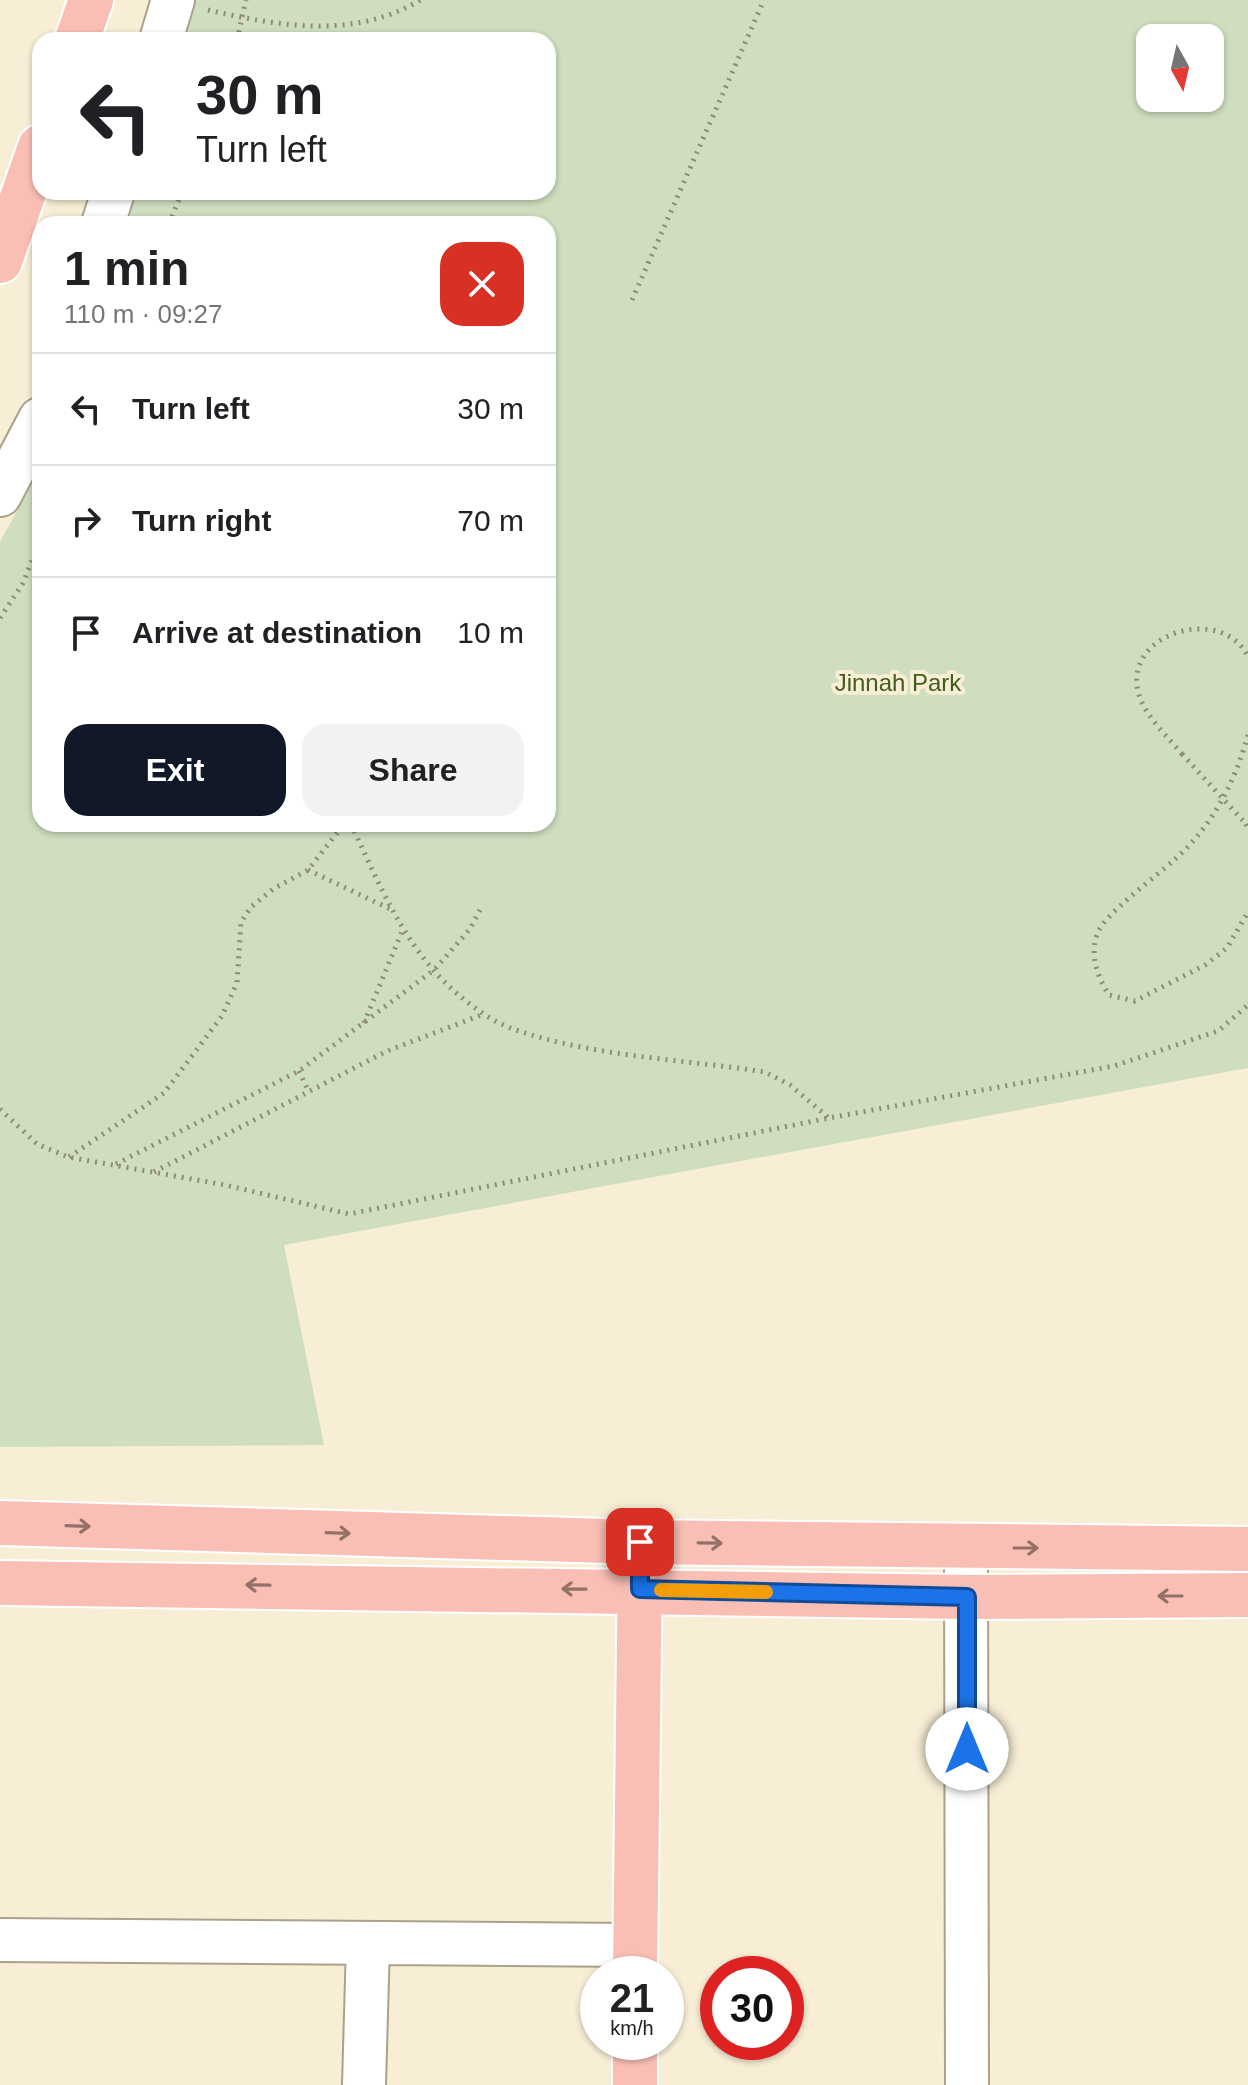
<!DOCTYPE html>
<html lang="en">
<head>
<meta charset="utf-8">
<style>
  :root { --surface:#fff; --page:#f2f2f2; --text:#202124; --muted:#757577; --line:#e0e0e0; --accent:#111827 }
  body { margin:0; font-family:Arial,sans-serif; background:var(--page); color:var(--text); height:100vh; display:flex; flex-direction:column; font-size:30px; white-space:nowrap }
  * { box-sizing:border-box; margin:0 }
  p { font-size:26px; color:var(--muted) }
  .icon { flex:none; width:44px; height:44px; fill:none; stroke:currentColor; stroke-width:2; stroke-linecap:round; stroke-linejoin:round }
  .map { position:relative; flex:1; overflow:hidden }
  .panel { position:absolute; left:32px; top:216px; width:524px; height:616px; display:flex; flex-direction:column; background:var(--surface); border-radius:24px; box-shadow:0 2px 6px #0004 }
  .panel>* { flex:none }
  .banner { position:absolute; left:32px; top:32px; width:524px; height:168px; border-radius:24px; box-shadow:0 2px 6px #0004; background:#fff; color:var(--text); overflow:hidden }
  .needle { width:52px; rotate:172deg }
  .controls { position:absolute; left:1136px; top:24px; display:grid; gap:16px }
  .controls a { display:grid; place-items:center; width:88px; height:88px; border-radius:16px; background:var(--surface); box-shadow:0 2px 6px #0004; font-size:40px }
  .speed { position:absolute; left:580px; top:1956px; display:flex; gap:16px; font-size:40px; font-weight:700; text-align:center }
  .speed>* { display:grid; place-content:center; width:104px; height:104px; border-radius:50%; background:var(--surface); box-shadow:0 2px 6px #0004; line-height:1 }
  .speed small { font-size:20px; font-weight:400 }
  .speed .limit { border:12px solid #d22; background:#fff; color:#111 }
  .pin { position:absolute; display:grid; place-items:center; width:68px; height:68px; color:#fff; margin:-34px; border-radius:16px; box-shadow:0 4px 12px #0006 }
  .me { position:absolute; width:88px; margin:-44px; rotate:0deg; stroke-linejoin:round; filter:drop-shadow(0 0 6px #0008) }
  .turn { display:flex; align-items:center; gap:28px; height:168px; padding:0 32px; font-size:36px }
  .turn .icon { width:104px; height:104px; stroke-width:2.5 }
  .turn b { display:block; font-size:56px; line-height:68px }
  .round { display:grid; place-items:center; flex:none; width:84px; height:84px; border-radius:24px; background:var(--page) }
  .headline { display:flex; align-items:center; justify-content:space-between; height:136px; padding:0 32px }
  h1 { font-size:48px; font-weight:600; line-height:60px }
  .cta { display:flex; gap:16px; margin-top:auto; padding:16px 32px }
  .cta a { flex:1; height:92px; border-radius:24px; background:var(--accent); color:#fff; font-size:32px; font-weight:600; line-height:92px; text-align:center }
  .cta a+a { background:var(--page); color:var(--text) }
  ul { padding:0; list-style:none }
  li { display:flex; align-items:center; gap:24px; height:112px; padding:0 32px; border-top:2px solid var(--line) }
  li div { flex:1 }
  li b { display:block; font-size:30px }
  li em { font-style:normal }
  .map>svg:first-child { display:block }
</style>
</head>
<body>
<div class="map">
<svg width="1248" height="2085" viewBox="0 0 1248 2085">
  <rect width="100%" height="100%" fill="#f8eed6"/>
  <!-- green -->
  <path fill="#cedebf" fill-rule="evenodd" d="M177,0H1248V1068L284,1245L324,1445L0,1447V542L40,469V824H548V224H124L134,192H548V40H169ZM1150,38H1210V98H1150Z"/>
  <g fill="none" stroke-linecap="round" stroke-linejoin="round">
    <!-- minor casing -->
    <g stroke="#aba18b" stroke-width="46">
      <path id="minor" d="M161,40L173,0
        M103,224L113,192
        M0,495L40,419
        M966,1548L967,2085
        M0,1940L636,1945
        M364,2085L368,1944"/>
    </g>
    <!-- major casing -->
    <g stroke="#fff" stroke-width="48">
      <path id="major" d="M77,40L91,0
        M0,261L40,147
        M0,1523L640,1542L1248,1549
        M0,1583L967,1597L1248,1595
        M635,1974L640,1560
        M635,2085V2042"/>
    </g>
    <!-- path -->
    <path stroke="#918a79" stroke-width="5" stroke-dasharray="2 6" stroke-linecap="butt" d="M208,10C279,26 354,40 420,0
      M237,40L246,0
      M169,224L182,192
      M632,300L764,0
      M0,618L23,583L40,540
      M1248,735C1235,782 1212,827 1174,860C1157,876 1107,912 1098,932C1089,954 1097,976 1109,995L1135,1001L1205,965L1227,948L1248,912
      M1182,754C1168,737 1146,717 1139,695C1120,633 1223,603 1248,657
      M351,824C375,875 397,929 435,972C455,994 485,1019 513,1029C593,1057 682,1059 765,1072L790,1085L829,1118
      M1246,824L1248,828
      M308,870L390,909
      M364,1023L403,929
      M299,1071L308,1090
      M0,1109L37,1144L68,1157L225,1185L349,1214L829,1118L1114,1066L1218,1031L1248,1005
      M69,1157L164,1093L222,1016L237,983L241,922L251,907L273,889L308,870L344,824
      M116,1164L299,1071L434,970L470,929L480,910
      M154,1172L387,1051L484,1014"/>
    <!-- minor -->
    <use href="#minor" stroke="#fff" stroke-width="42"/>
    <!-- major -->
    <use href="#major" stroke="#f9bfb5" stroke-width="44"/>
    <!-- path-bridge -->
    <path stroke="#918a79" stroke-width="5" stroke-dasharray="2 6" stroke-linecap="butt" d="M1182,754L1246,824"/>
  </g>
  <!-- one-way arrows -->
  <defs><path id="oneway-shaft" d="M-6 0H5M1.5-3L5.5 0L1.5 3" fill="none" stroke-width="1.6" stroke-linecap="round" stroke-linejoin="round" transform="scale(2)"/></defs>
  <g stroke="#937168">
    <use href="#oneway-shaft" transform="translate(78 1526) rotate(2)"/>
    <use href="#oneway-shaft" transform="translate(338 1533) rotate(2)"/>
    <use href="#oneway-shaft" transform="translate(710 1543) rotate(1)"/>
    <use href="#oneway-shaft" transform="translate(1026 1548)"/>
    <use href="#oneway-shaft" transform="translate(258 1585) rotate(-179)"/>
    <use href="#oneway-shaft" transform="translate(574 1589) rotate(-179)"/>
    <use href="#oneway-shaft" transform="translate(1170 1596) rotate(180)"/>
  </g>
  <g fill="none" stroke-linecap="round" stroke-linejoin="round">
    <!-- route casing -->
    <g stroke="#114b97" stroke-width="20">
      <path id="route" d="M640,1542V1589L967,1597V1749"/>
    </g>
    <!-- route -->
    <use href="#route" stroke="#1a73e8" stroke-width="14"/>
    <!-- slow -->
    <path stroke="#f59e0b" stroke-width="14" d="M661,1590L766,1592"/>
  </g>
  <g text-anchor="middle" stroke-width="8" stroke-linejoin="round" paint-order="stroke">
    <!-- park labels -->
    <g font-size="24" fill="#425e1f" stroke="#f8eed6">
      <text x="898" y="691">Jinnah Park</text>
    </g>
  </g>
</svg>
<div class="controls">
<a><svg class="needle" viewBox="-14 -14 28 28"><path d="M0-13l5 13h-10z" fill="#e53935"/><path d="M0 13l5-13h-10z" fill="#757577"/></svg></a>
</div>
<div class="speed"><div>21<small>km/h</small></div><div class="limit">30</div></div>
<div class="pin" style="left:640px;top:1542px;background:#d93025"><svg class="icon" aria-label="arrive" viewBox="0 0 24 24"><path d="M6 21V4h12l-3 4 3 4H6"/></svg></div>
<svg class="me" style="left:967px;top:1749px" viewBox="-20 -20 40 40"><circle r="19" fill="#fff"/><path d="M0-13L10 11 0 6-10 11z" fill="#1a73e8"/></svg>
<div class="banner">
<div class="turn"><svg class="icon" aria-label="left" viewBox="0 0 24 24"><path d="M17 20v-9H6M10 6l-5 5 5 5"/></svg><div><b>30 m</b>Turn left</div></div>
</div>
<section class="panel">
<div class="headline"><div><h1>1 min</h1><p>110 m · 09:27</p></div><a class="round" style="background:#d93025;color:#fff"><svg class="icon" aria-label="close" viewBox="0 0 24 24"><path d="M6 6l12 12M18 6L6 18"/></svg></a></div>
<ul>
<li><svg class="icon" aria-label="left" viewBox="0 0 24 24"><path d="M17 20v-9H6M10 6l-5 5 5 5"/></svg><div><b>Turn left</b></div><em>30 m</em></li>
<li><svg class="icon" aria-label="right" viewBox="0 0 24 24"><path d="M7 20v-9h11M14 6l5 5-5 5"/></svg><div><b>Turn right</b></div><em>70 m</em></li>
<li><svg class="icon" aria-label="arrive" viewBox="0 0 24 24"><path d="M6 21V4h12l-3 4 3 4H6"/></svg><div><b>Arrive at destination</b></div><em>10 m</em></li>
</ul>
<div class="cta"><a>Exit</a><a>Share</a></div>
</section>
</div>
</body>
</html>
